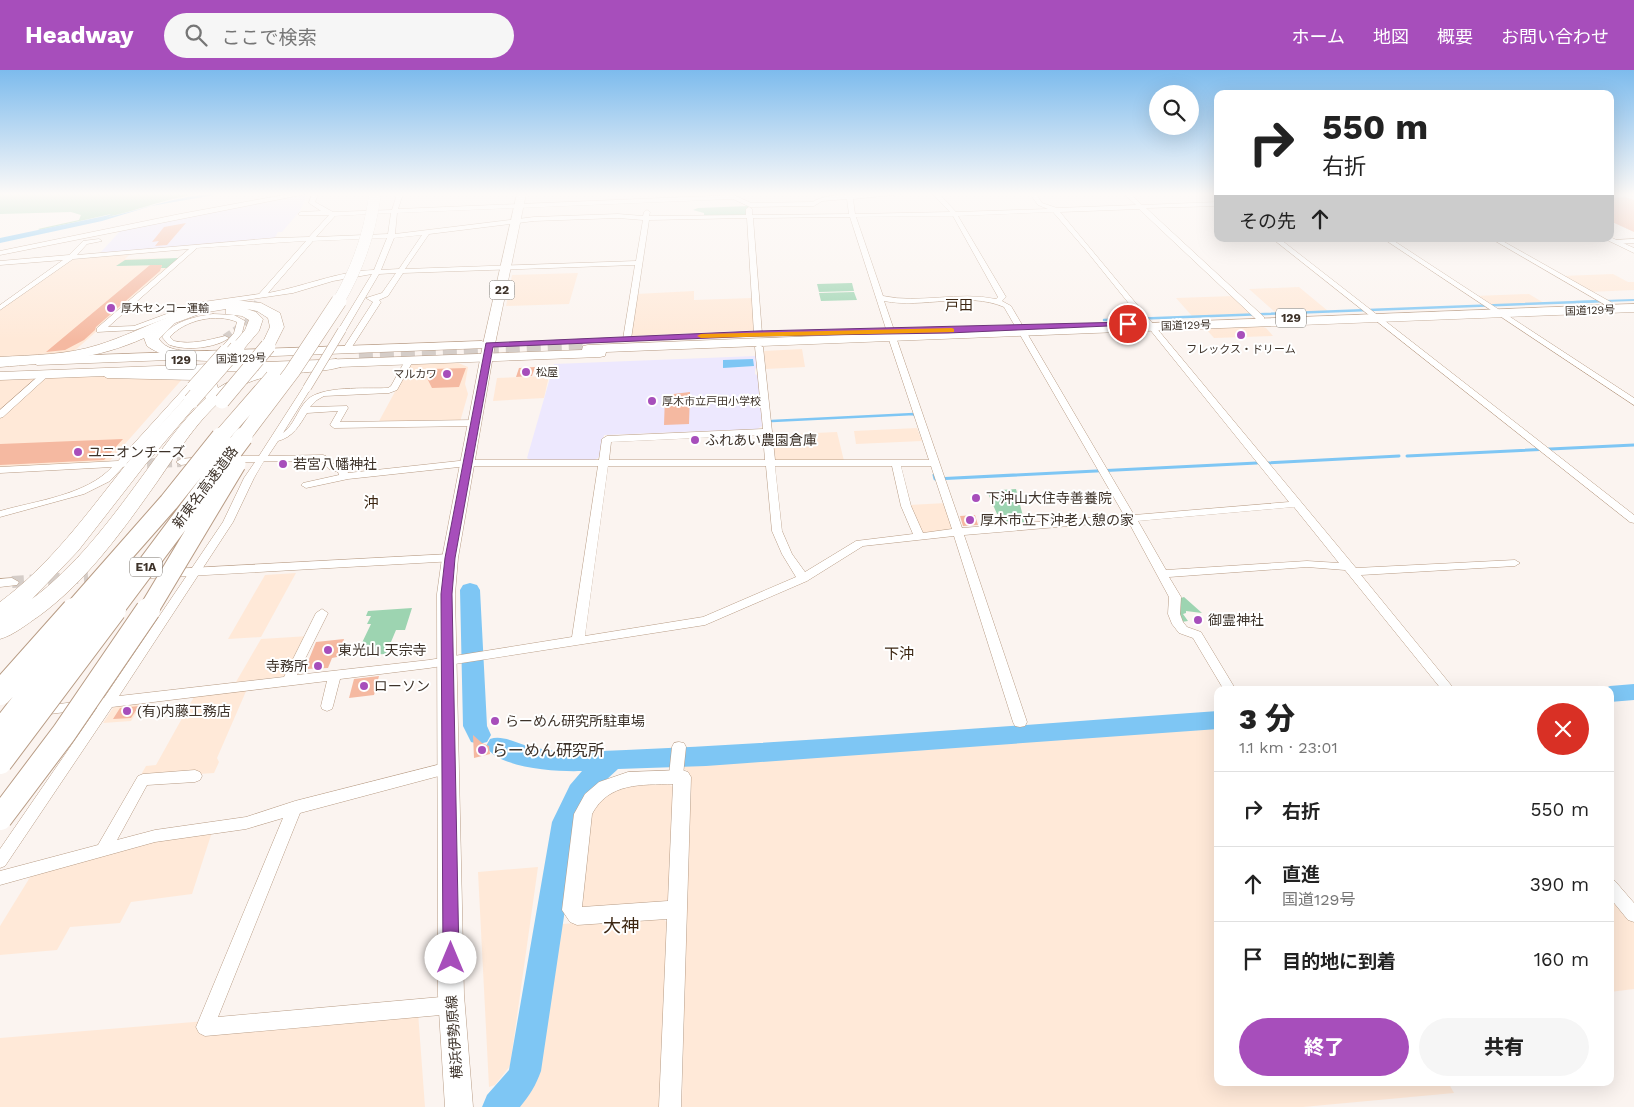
<!DOCTYPE html>
<html lang="ja">
<head>
<meta charset="utf-8">
<style>
  :root { --surface:#fff; --page:#f6f6f6; --text:#222; --muted:#767676; --line:#e0e0e0; --accent:#a74ebb }
  body { margin:0; font-family:"Work Sans","Noto Sans JP",sans-serif; background:var(--page); color:var(--text); height:100vh; display:flex; flex-direction:column; font-size:19px; white-space:nowrap }
  * { box-sizing:border-box; margin:0 }
  p { font-size:16px; color:var(--muted) }
  .icon { flex:none; width:28px; height:28px; fill:none; stroke:currentColor; stroke-width:2; stroke-linecap:round; stroke-linejoin:round }
  .map { position:relative; flex:1; overflow:hidden }
  .drawer { position:absolute; left:1214px; top:616px; width:400px; height:400px; display:flex; flex-direction:column; background:var(--surface); border-radius:10px; box-shadow:0 5px 20px #0002 }
  .drawer>* { flex:none }
  .top-card { position:absolute; left:1214px; top:20px; width:400px; height:152px; border-radius:10px; box-shadow:0 5px 20px #0002; background:#fff; color:var(--text); overflow:hidden }
  .tools { position:absolute; left:1149px; top:15px; display:grid; gap:10px }
  .tools a { display:grid; place-items:center; width:50px; height:50px; border-radius:50%; background:var(--surface); box-shadow:0 5px 20px #0002; font-size:25px }
  .pin { position:absolute; display:grid; place-items:center; width:42px; height:42px; color:#fff; margin:-21px; border:2px solid #fff; border-radius:50%; box-shadow:0 1px 5px #0007 }
  .me { position:absolute; width:55px; margin:-28px; rotate:0deg; stroke-linejoin:round; filter:drop-shadow(0 0 4px #0008) }
  .turn { display:flex; align-items:center; gap:18px; height:105px; padding:0 25px; font-size:22px }
  .turn .icon { width:65px; height:65px; stroke-width:2.5 }
  .turn b { display:block; font-size:35px; line-height:42px }
  .then { display:flex; align-items:center; height:48px; padding:0 25px; background:#0003; gap:10px; font-size:19px }
  .round { display:grid; place-items:center; flex:none; width:52px; height:52px; border-radius:26px; background:var(--page) }
  .overview { display:flex; align-items:center; justify-content:space-between; height:85px; padding:0 25px }
  h1 { font-size:30px; font-weight:800; line-height:38px }
  .cta { display:flex; gap:10px; margin-top:auto; padding:10px 25px }
  .cta a { flex:1; height:58px; border-radius:30px; background:var(--accent); color:#fff; font-size:20px; font-weight:800; line-height:58px; text-align:center }
  .cta a+a { background:var(--page); color:var(--text) }
  ul { padding:0; list-style:none }
  li { display:flex; align-items:center; gap:15px; height:75px; padding:0 25px; border-top:1px solid var(--line) }
  li div { flex:1 }
  li b { display:block; font-size:19px }
  li em { font-style:normal }
  header { display:flex; align-items:center; gap:30px; box-sizing:border-box; height:70px; padding:0 25px; background:var(--accent); color:#fff }
  header strong { font-size:24px }
  nav { display:flex; gap:28px; margin-inline-start:auto; font-size:18px }
  .search { width:350px; height:45px; background:var(--page); display:flex; align-items:center; gap:12px; box-sizing:border-box; padding:0 18px; border-radius:28px; color:var(--muted); font-size:19px }
  .map>svg:first-child { display:block }
</style>
</head>
<body>
<header>
<strong>Headway</strong>
<div class="search"><svg class="icon" aria-label="search" viewBox="0 0 24 24"><circle cx="10" cy="10" r="6"/><path d="M15 15l6 6"/></svg>ここで検索</div>
<nav><a>ホーム</a><a>地図</a><a>概要</a><a>お問い合わせ</a></nav>
</header>
<div class="map">
<svg width="1634" height="1037" viewBox="0 0 1634 1037">
  <rect width="100%" height="100%" fill="#fbf4f0"/>
  <!-- built -->
  <path fill="#ffe9d8" d="M131,183L125,189L180,188L73,282L0,289V240L69,190Z
    M578,203L569,234L506,236L512,205Z
    M1613,204L1628,212H1634V220L1589,222L1562,206Z
    M1299,217L1328,241L1276,243L1249,219Z
    M694,221V230L752,228L755,260L631,266L636,224Z
    M1529,224L1544,233L1488,235L1474,226Z
    M1234,226L1251,244L1192,246L1176,228Z
    M1260,256L1266,258L1273,266L1214,268L1206,259Z
    M802,279L805,297L766,299L764,281Z
    M456,292L468,297L465,314L468,324L460,352L378,353L410,294Z
    M52,306H185L109,392L0,399V348L43,310Z
    M549,306L544,328L493,331L497,308Z
    M0,309H35L0,340Z
    M917,358L922,371L856,374L854,361Z
    M837,362L844,391H774L772,365Z
    M946,433L956,460L920,463L909,435Z
    M296,503L261,567L228,569L265,505Z
    M309,566L287,606L236,612L261,569Z
    M247,619L217,688L219,692L214,703L139,708L146,696L156,695L195,625Z
    M143,631L131,651L103,653L113,638L118,635Z
    M1217,642L1218,1012H1448L1454,1023L1303,1037H682L689,702L682,698V679Z
    M664,711L674,718L671,827L659,836L583,842L576,833L593,736L620,715Z
    M571,744L576,747L562,854L661,847L670,855L662,1037H491V1032L514,1001L555,746Z
    M212,762L192,824L131,832L120,853L70,857L57,880L0,885V856L32,804L149,773Z
    M538,797L510,996L495,1015L489,1017L478,802Z
    M1610,823L1634,852V919L1610,922Z
    M418,942L425,1037H0V968L206,951Z"/>
  <!-- education -->
  <path fill="#ede8fe" d="M308,124L299,142L282,162H278L274,169L100,183L122,159Z
    M756,286L758,297L755,299V304L758,306L762,356L757,359L604,365L599,387L595,390H530L527,388L554,294Z"/>
  <!-- green -->
  <path fill="#9dd4b1" d="M0,124H204C169,126 136,142 102,148L111,144L40,160L38,159L79,150L81,145L71,142L0,144Z
    M748,136L747,145L704,146V143L693,140L698,138Z
    M179,188L167,198H161L162,195L116,196L125,190Z
    M852,213L854,221L819,222L817,214Z
    M854,222L857,230L821,231L819,223Z
    M1016,419L1025,454L1008,456L1003,444H997L987,421Z
    M1184,527L1202,543L1186,541V543L1183,544L1188,551L1181,552L1179,541L1181,528Z
    M412,538L405,560H396L386,584L361,585L363,579H359L371,554H367L371,546H366L368,541Z"/>
  <!-- water -->
  <path fill="#7ec6f4" d="M220,124L151,136L102,151L0,173V168L114,144L107,147L112,146C149,138 182,124 220,124Z
    M753,289L754,296L723,298V290Z"/>
  <g fill="none" stroke-linecap="round" stroke-linejoin="round">
    <!-- stream-far2 -->
    <path stroke="#7ec6f4" stroke-width="2" d="M1573,232L1634,230"/>
    <!-- stream-far1 -->
    <path stroke="#7ec6f4" stroke-width="2.5" d="M1104,250L1606,231
      M772,351L914,344L915,346"/>
    <!-- stream -->
    <path stroke="#7ec6f4" stroke-width="3" d="M1407,386L1634,375
      M1267,393L1399,386
      M934,405L935,409L1257,393"/>
    <!-- river -->
    <path fill="#7ec6f4" fill-rule="evenodd" d="M470,513L477,515L480,520L487,656L491,665L487,672L479,674L471,672L463,656L460,520L463,515Z
      M1634,614V630L1610,632V620H1601L1610,616Z
      M1218,641V659L706,696L618,699L592,723L578,752L541,1001C536,1015 530,1025 520,1037H482L487,1025L509,1000L552,752L570,715L582,701C559,702 498,699 486,676L490,669C504,664 521,676 536,678C566,684 596,681 626,680C824,671 1021,655 1218,641Z"/>
  </g>
  <!-- building -->
  <path fill="#f5b9a1" d="M1625,127L1634,130V162L1610,151V128Z
    M186,153L167,175L155,176L159,171L152,172L164,157Z
    M150,195H162L160,201L96,257L95,260L84,270L65,280L46,282Z
    M535,297L532,306L516,307L519,298Z
    M466,298L459,317L432,318L427,308L431,299Z
    M690,322L689,354L664,355L665,325Z
    M123,369L104,390L0,395V374Z
    M975,445L978,455L963,456L960,446Z
    M344,569L339,584L337,587L332,588L328,598L305,599L316,572Z
    M379,606L374,625L349,628L354,609Z
    M139,636L131,648L113,649L120,638Z
    M473,665L482,673L489,676L490,684L474,688Z"/>
  <g fill="none" stroke-linecap="round" stroke-linejoin="round">
    <!-- minor-tunnel-far1 -->
    <path stroke="#d5cdc8" stroke-width="8" stroke-dasharray="8 4" stroke-linecap="butt" d="M225,268L248,252L258,232"/>
    <!-- minor-tunnel -->
    <path stroke="#d5cdc8" stroke-width="10" stroke-dasharray="10 5" stroke-linecap="butt" d="M132,394L181,392"/>
    <!-- tertiary-tunnel -->
    <path stroke="#d5cdc8" stroke-width="12" stroke-dasharray="12 6" stroke-linecap="butt" d="M12,512L88,507"/>
    <!-- trunk-tunnel -->
    <path stroke="#d5cdc8" stroke-width="14" stroke-dasharray="14 7" stroke-linecap="butt" d="M359,288L588,279"/>
    <!-- minor casing -->
    <g stroke="#b89c85" stroke-width="1">
      <path id="minor" d="M312,124H318L315,132L333,142L392,140L397,124H403L398,139L734,125L751,133L813,132C826,121 881,124 902,124L853,129L855,144L950,142L932,124H939L956,142L1048,139L1038,135L1030,124H1036L1042,133L1057,138L1136,135L1124,124H1131L1142,135L1218,132V136L1146,138L1264,247V251H1258L1139,139L1060,142L1356,498L1515,490L1520,493L1515,496L1361,505L1455,620H1442L1345,500L1307,497L1169,507L1181,527L1180,544L1183,552L1187,557L1201,562L1236,620H1224L1193,568L1179,563L1172,554L1168,544L1169,527L1128,451L964,465L1027,652L1025,656L1020,657L1015,656L1013,652L954,466L863,476L807,511L705,555L429,598L340,609L333,636L332,639L327,641L322,639L321,636L327,611L112,637L5,796L0,798V779L97,638L42,645L37,643L36,640L37,637L104,628L223,452L244,408L255,392H229L224,389L229,386H259L304,316H310L311,318L283,363C294,355 297,341 306,331C320,315 367,319 388,318L391,316L406,289H409L413,291L397,320L389,323L324,326L317,330L310,337L347,336L348,338L340,352L475,350L479,353L475,356L334,358L330,355L338,341L307,343C299,356 293,367 278,371L268,386L323,385L326,386L335,395L346,398L348,403L468,390H599L602,369L607,366L763,359L755,277L759,275L763,277L775,390H929L889,270L893,268L897,270L962,458L1124,445L1004,237C966,221 924,239 884,231L894,260L887,262L850,147L753,148L762,264L758,266L754,264L747,148L649,150L631,269L627,271L623,269L635,195L403,203L388,226L379,230L381,232L350,280L346,282L342,280L373,232L366,228L382,223L396,203L379,204L345,262H342L338,260L372,204L333,211L293,223L197,237L135,260L97,262V258L189,179L73,189L0,240V235L63,190L0,195V191L69,185L83,171L99,169L102,171L87,174L77,185L275,168L309,167L329,145H299V143L301,142L321,141L309,133ZM733,129L750,137L814,136L822,131L847,129L849,144L752,145V139L749,137L746,139V145L649,146L650,142L647,140L644,142L643,146L618,144L534,147L395,164L397,143ZM1053,142L1085,179L1289,432L1134,445L1011,236L1002,231L1006,227L958,146ZM391,143L388,164L316,167L335,146ZM953,146L998,227L996,229C958,221 920,234 883,226L856,147ZM618,148L643,150L636,191L405,199L429,164L534,151ZM422,165L399,199L381,200L394,168ZM387,168L374,200C338,201 303,217 268,223L313,171ZM306,171L259,224L196,233L134,256L108,257L197,178ZM763,365L765,390H609L611,372ZM264,391H321L329,399L338,402L339,405L303,413L301,415L306,418L348,409L468,396H598L572,567L429,590L297,605L328,543L322,539L316,543L284,607L119,626L233,452L254,408ZM608,396H766L772,461L782,484L796,507L703,547L585,566ZM775,396H892L901,436L913,464L856,471L805,502L792,484L782,461ZM901,396H931L952,459L923,463L911,436ZM1294,437L1339,493L1307,491L1166,500L1138,451Z
        M1273,169H1280L1634,445V453L1630,452Z
        M1384,169H1391L1634,328V335Z
        M1492,169H1499L1616,235L1609,237Z
        M1634,169V173L1616,174L1613,172L1616,170Z
        M213,244L234,245L245,251L242,263L227,281L220,279L234,263L237,252C217,243 184,250 170,267L174,271C192,275 208,270 225,266L229,268C216,278 186,281 170,275C167,274 165,270 162,267C174,251 193,247 213,244Z
        M42,303L49,305L3,347L0,348V340Z
        M191,313L194,314V318L127,393L126,396L123,397L110,411L84,424L0,447V441C35,431 87,425 112,397L0,403V397L118,391L188,314Z
        M203,387L206,388V392L181,395L176,392L181,389Z
        M679,672L684,673L686,677L683,705L681,709L676,711L671,709L669,705L672,677L674,673Z
        M449,692L454,694L456,698L454,702L300,743L218,947L452,926L458,929L461,935L458,941L452,944L205,966L199,963L196,957L283,748L246,759L155,772L0,815V801L98,775L138,706L143,704L195,700L200,702L202,706L200,710L195,712L147,715L117,770L155,760L246,747L295,731Z
        M1610,809L1615,811L1634,833V852L1628,850L1610,828Z"/>
    </g>
    <!-- tertiary casing -->
    <g stroke="#b89c85" stroke-width="1">
      <path id="tertiary" d="M289,124H306L0,185V181L180,144Z
        M1610,124H1614L1610,126Z
        M1610,167L1634,178V183L1605,169Z
        M450,484L455,485L457,488L455,491L134,509L127,505L134,501Z
        M12,508L19,512L17,515L0,517V509Z
        M682,700L688,702L691,707L681,1037H659L667,849L577,855L570,852L562,840L574,744L585,724L599,712L628,702ZM673,714L668,831L582,837L592,744C609,712 641,715 673,714Z"/>
    </g>
    <!-- primary casing -->
    <g stroke="#b89c85" stroke-width="1">
      <path id="primary" d="M517,124H526L495,274L458,488L455,524L464,925L473,1037H445L438,925L437,524L442,488L483,274Z"/>
    </g>
    <!-- trunk casing -->
    <g stroke="#b89c85" stroke-width="1">
      <path id="trunk" d="M1634,234V242L606,282L605,286L600,287L0,310V302L582,280L583,276L588,275Z
        M482,271L488,275L487,278L37,295L30,291L37,287Z"/>
    </g>
    <!-- motorway casing -->
    <g stroke="#b89c85" stroke-width="1">
      <path id="motorway" d="M235,230L261,233L280,243L284,257L273,279H263L261,276L270,257L268,248L257,241L247,239L256,242L263,249L259,261L242,281H232L230,278L245,260L249,250L242,246L226,244V239L202,243L175,253L159,269C171,289 214,277 234,282L236,285L234,288C210,294 167,291 147,276L144,268C98,289 50,293 0,297V287C33,285 67,285 98,275C146,260 183,234 235,230Z
        M336,289L341,291L344,294L341,297C308,306 273,299 241,316C205,337 180,379 157,412C123,460 87,511 39,546C27,554 14,565 0,569V532C50,495 86,445 124,397C143,373 165,350 185,328H197L199,331L197,334L145,395L78,481L32,529C75,497 109,452 141,408C161,381 181,351 206,328L200,324L202,314L194,310L107,308L99,303L102,300H197L215,309L218,318C254,295 294,293 336,289Z"/>
    </g>
    <!-- minor -->
    <use href="#minor" fill="#fff" fill-rule="evenodd"/>
    <!-- tertiary -->
    <use href="#tertiary" fill="#fff" fill-rule="evenodd"/>
    <!-- primary -->
    <use href="#primary" fill="#fff" fill-rule="evenodd"/>
    <!-- trunk -->
    <use href="#trunk" fill="#fff" fill-rule="evenodd"/>
    <!-- motorway -->
    <use href="#motorway" fill="#fff" fill-rule="evenodd"/>
    <!-- minor-bridge casing -->
    <g stroke="#b89c85" stroke-width="9" stroke-linecap="butt">
      <path id="minor-bridge" d="M191,316L224,279
        M307,318L342,260"/>
    </g>
    <!-- motorway-bridge-far3 casing -->
    <g stroke="#b89c85" stroke-width="12" stroke-linecap="butt">
      <path id="motorway-bridge-far3" d="M338,232C358,198 370,164 375,124"/>
    </g>
    <!-- motorway-bridge-far2 casing -->
    <g stroke="#b89c85" stroke-width="16" stroke-linecap="butt">
      <path id="motorway-bridge-far2" d="M191,331L237,278
        M222,331L268,276
        M220,368L273,307
        M242,368L292,302L339,231"/>
    </g>
    <!-- motorway-bridge-far1 casing -->
    <g stroke="#b89c85" stroke-width="21" stroke-linecap="butt">
      <path id="motorway-bridge-far1" d="M73,541L169,432L221,367
        M94,541L127,498
        M113,541L243,367
        M148,541L236,394"/>
    </g>
    <!-- motorway-bridge casing -->
    <g stroke="#b89c85" stroke-width="26" stroke-linecap="butt">
      <path id="motorway-bridge" d="M0,623L74,540
        M0,663L95,540
        M0,692L114,540
        M0,748L64,663L148,540"/>
    </g>
    <!-- minor-bridge -->
    <use href="#minor-bridge" stroke="#fff" stroke-width="8"/>
    <!-- motorway-bridge-far3 -->
    <use href="#motorway-bridge-far3" stroke="#fff" stroke-width="12"/>
    <!-- motorway-bridge-far2 -->
    <use href="#motorway-bridge-far2" stroke="#fff" stroke-width="15"/>
    <!-- motorway-bridge-far1 -->
    <use href="#motorway-bridge-far1" stroke="#fff" stroke-width="19"/>
    <!-- motorway-bridge -->
    <use href="#motorway-bridge" stroke="#fff" stroke-width="24"/>
  </g>
  <!-- sky -->
  <linearGradient id="sky" x2="0" y2="1"><stop stop-color="#7dbbed"/><stop offset="0.46" stop-color="#fdfaf8"/><stop offset="1" stop-color="#fdfaf8" stop-opacity="0"/></linearGradient>
  <rect width="1634" height="270" fill="url(#sky)"/>
  <!-- route -->
  <path fill="#a74ebb" stroke="#6d337a" d="M1128,252H1131V255L948,263L758,266L493,277L455,488L452,524L459,888L457,893L451,896L445,893L443,888L441,524L445,488L486,273L758,261Z"/>
  <!-- slow -->
  <path fill="#f59e0b" d="M952,258L954,259V262L701,268L697,266L701,264Z"/>
  <!-- markers -->
  <g fill="#a74ebb" stroke="#fff" stroke-width="2">
    <circle cx="111" cy="238" r="5"/>
    <circle cx="1241" cy="265" r="5"/>
    <circle cx="526" cy="302" r="5"/>
    <circle cx="447" cy="304" r="5"/>
    <circle cx="652" cy="331" r="5"/>
    <circle cx="695" cy="370" r="5"/>
    <circle cx="78" cy="382" r="5"/>
    <circle cx="283" cy="394" r="5"/>
    <circle cx="976" cy="428" r="5"/>
    <circle cx="970" cy="450" r="5"/>
    <circle cx="1198" cy="550" r="5"/>
    <circle cx="328" cy="580" r="5"/>
    <circle cx="318" cy="596" r="5"/>
    <circle cx="364" cy="616" r="5"/>
    <circle cx="127" cy="641" r="5"/>
    <circle cx="495" cy="651" r="5"/>
    <circle cx="482" cy="680" r="5"/>
  </g>
  <g text-anchor="middle" stroke-width="4" stroke-linejoin="round" paint-order="stroke">
    <!-- far-poi labels -->
    <g font-size="11" fill="#3d3229" stroke="#fff" text-anchor="start">
      <text x="121" y="242">厚木センコー運輸</text>
      <text x="1241" y="283" text-anchor="middle">フレックス・ドリーム</text>
      <text x="536" y="306">松屋</text>
      <text x="437" y="308" text-anchor="end">マルカワ</text>
      <text x="662" y="335">厚木市立戸田小学校</text>
    </g>
    <!-- far-street labels -->
    <g font-size="11" fill="#3d3229" stroke="#fff">
      <text transform="translate(1590 240) rotate(-2)" y="4">国道129号</text>
      <text transform="translate(1186 255) rotate(-2)" y="4">国道129号</text>
      <text transform="translate(241 288) rotate(-2)" y="4">国道129号</text>
    </g>
    <!-- shield labels -->
    <g fill="#fff" stroke="#777069" stroke-width="1">
      <rect x="489.5" y="210.5" width="25" height="19" rx="4"/>
      <rect x="1276" y="238.5" width="30" height="19" rx="4"/>
      <rect x="166" y="280.5" width="30" height="19" rx="4"/>
      <rect x="130" y="487.5" width="32" height="19" rx="4"/>
    </g>
    <g font-size="12" font-weight="bold" fill="#3d3229">
      <text x="502" y="224">22</text>
      <text x="1291" y="252">129</text>
      <text x="181" y="294">129</text>
      <text x="146" y="501">E1A</text>
    </g>
    <!-- far-quarter labels -->
    <g font-size="14" fill="#3d2713" stroke="#fff">
      <text x="959" y="240">戸田</text>
    </g>
    <!-- poi labels -->
    <g font-size="14" fill="#3d3229" stroke="#fff" text-anchor="start">
      <text x="705" y="375">ふれあい農園倉庫</text>
      <text x="88" y="387">ユニオンチーズ</text>
      <text x="293" y="399">若宮八幡神社</text>
      <text x="986" y="433">下沖山大住寺善養院</text>
      <text x="980" y="455">厚木市立下沖老人憩の家</text>
      <text x="1208" y="555">御霊神社</text>
      <text x="338" y="585">東光山 天宗寺</text>
      <text x="308" y="601" text-anchor="end">寺務所</text>
      <text x="374" y="621">ローソン</text>
      <text x="137" y="646">(有)内藤工務店</text>
      <text x="505" y="656">らーめん研究所駐車場</text>
    </g>
    <!-- street labels -->
    <g font-size="14" fill="#3d3229" stroke="#fff">
      <text transform="translate(205 417) rotate(-53)" y="5">新東名高速道路</text>
      <text transform="translate(454 967) rotate(-94)" y="5">横浜伊勢原線</text>
    </g>
    <!-- neighbourhood labels -->
    <g font-size="15" fill="#3d2713" stroke="#fff">
      <text x="371" y="438">沖</text>
      <text x="899" y="589">下沖</text>
    </g>
    <!-- near-poi labels -->
    <g font-size="16" fill="#3d3229" stroke="#fff" text-anchor="start">
      <text x="492" y="686">らーめん研究所</text>
    </g>
    <!-- near-neighbourhood labels -->
    <g font-size="18" fill="#3d2713" stroke="#fff">
      <text x="621" y="862">大神</text>
    </g>
  </g>
</svg>
<div class="tools">
<a><svg class="icon" aria-label="search" viewBox="0 0 24 24"><circle cx="10" cy="10" r="6"/><path d="M15 15l6 6"/></svg></a>
</div>
<div class="pin" style="left:1128px;top:254px;background:#d93025"><svg class="icon" aria-label="arrive" viewBox="0 0 24 24"><path d="M6 21V4h12l-3 4 3 4H6"/></svg></div>
<svg class="me" style="left:451px;top:888px" viewBox="-20 -20 40 40"><circle r="19" fill="#fff"/><path d="M0-13L10 11 0 6-10 11z" fill="#a74ebb"/></svg>
<div class="top-card">
<div class="turn"><svg class="icon" aria-label="right" viewBox="0 0 24 24"><path d="M7 20v-9h11M14 6l5 5-5 5"/></svg><div><b>550 m</b>右折</div></div>
<div class="then">その先<svg class="icon" aria-label="ahead" viewBox="0 0 24 24"><path d="M12 20V5M6 11l6-6 6 6"/></svg></div>
</div>
<section class="drawer">
<div class="overview"><div><h1>3 分</h1><p>1.1 km · 23:01</p></div><a class="round" style="background:#d93025;color:#fff"><svg class="icon" aria-label="close" viewBox="0 0 24 24"><path d="M6 6l12 12M18 6L6 18"/></svg></a></div>
<ul>
<li><svg class="icon" aria-label="right" viewBox="0 0 24 24"><path d="M7 20v-9h11M14 6l5 5-5 5"/></svg><div><b>右折</b></div><em>550 m</em></li>
<li><svg class="icon" aria-label="ahead" viewBox="0 0 24 24"><path d="M12 20V5M6 11l6-6 6 6"/></svg><div><b>直進</b><p>国道129号</p></div><em>390 m</em></li>
<li><svg class="icon" aria-label="arrive" viewBox="0 0 24 24"><path d="M6 21V4h12l-3 4 3 4H6"/></svg><div><b>目的地に到着</b></div><em>160 m</em></li>
</ul>
<div class="cta"><a>終了</a><a>共有</a></div>
</section>
</div>
</body>
</html>
